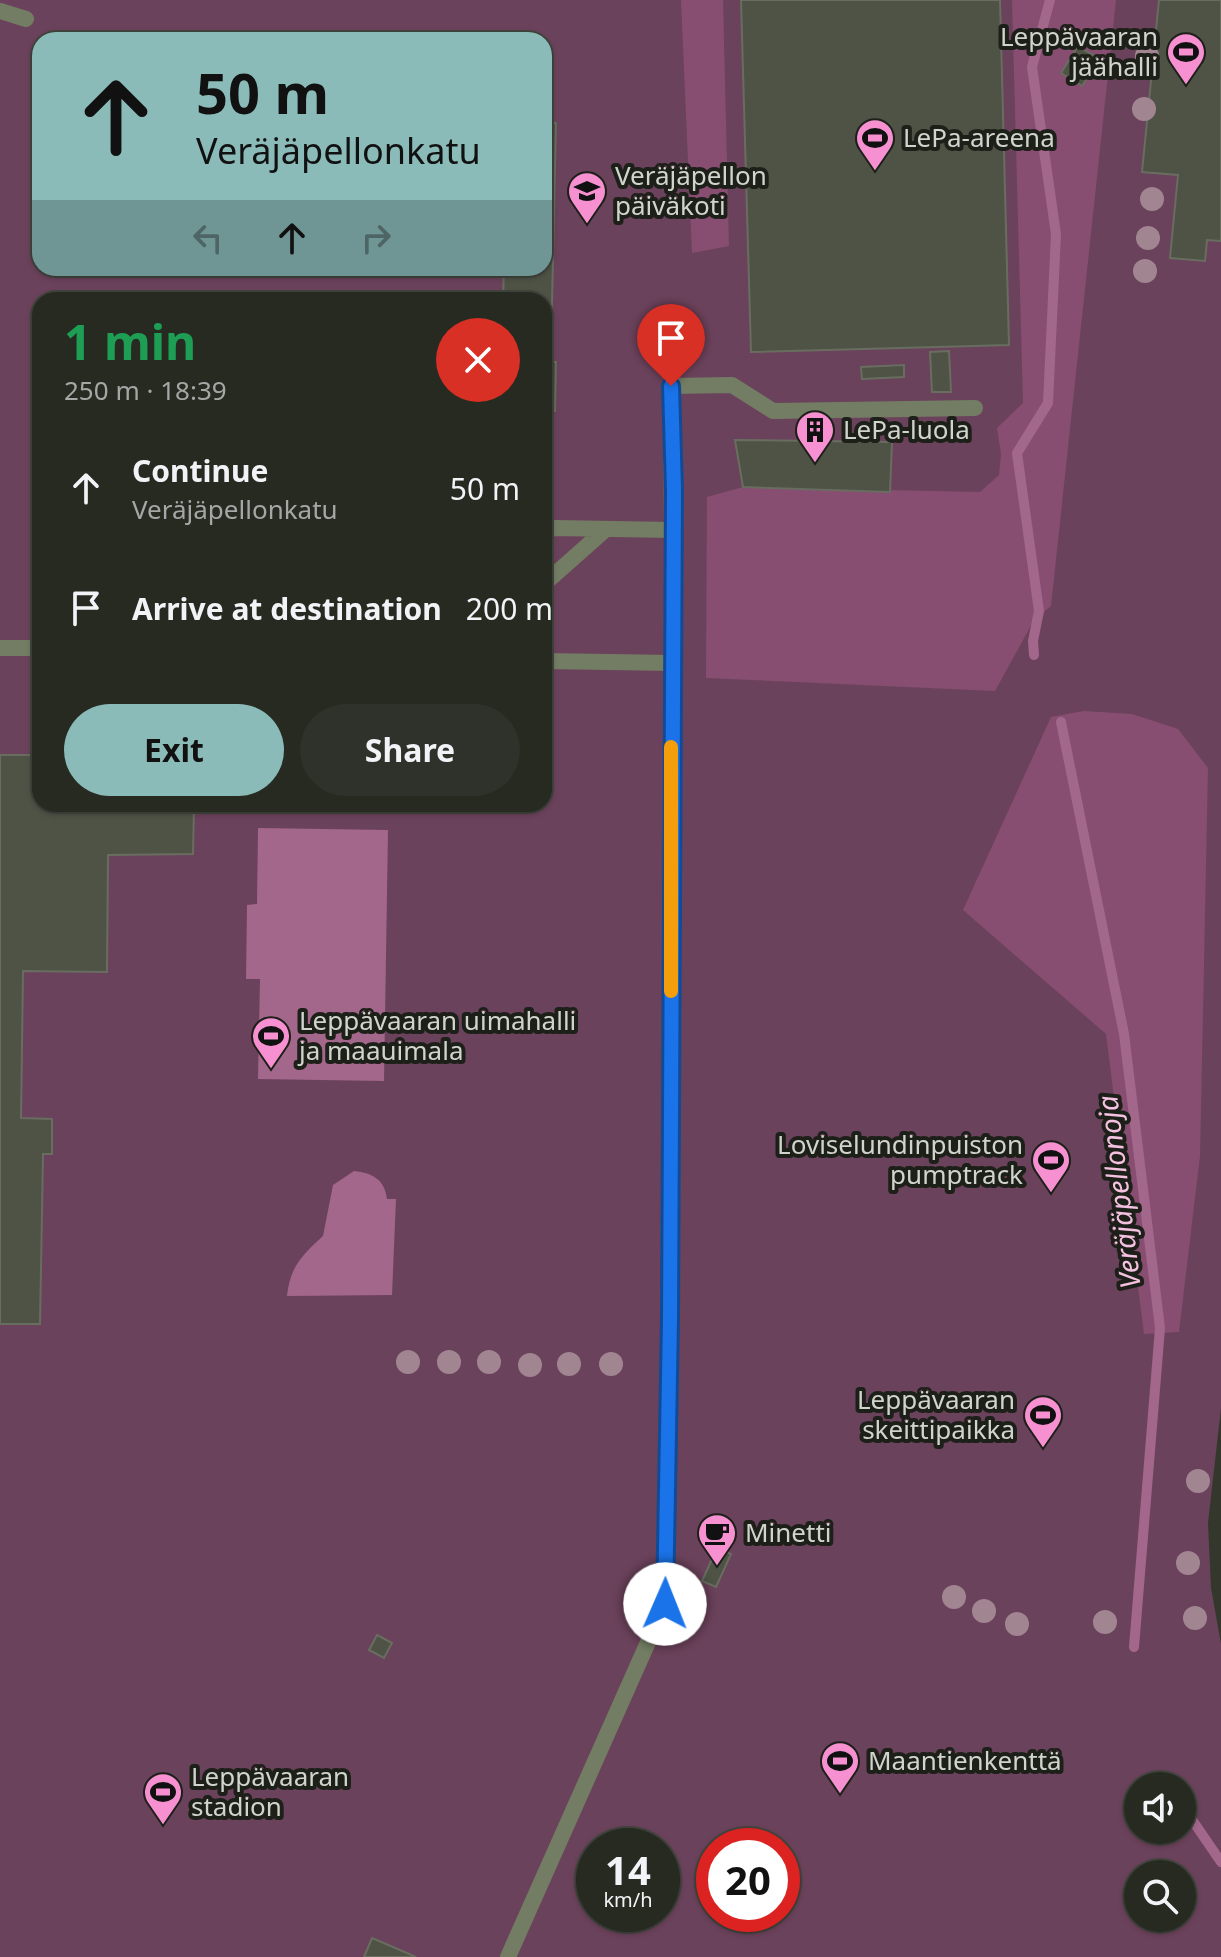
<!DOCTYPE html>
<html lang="en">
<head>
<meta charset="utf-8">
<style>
  :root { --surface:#272a21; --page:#2f322a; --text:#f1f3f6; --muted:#a4a7a5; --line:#43463f; --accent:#8bbbb9 }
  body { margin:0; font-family:"Noto Sans",sans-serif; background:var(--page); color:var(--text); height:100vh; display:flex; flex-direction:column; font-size:30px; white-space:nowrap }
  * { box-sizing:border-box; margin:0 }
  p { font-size:26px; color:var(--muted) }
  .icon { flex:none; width:44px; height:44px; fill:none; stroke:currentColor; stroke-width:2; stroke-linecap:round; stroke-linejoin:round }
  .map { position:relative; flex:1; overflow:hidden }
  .drawer { position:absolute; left:32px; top:292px; width:520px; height:520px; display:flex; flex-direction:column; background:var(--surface); border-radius:24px; box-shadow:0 2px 6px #0004,0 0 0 2px var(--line) }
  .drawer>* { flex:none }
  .guide { position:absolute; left:32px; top:32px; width:520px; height:244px; border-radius:24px; box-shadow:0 2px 6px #0004,0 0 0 2px var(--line); background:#8bbbb9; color:#111; overflow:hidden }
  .tools { position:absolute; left:1124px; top:1772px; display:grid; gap:16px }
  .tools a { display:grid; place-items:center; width:72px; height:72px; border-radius:50%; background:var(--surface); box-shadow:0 2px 6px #0004,0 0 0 2px var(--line); font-size:40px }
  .speed { position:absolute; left:576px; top:1828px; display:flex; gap:16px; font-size:40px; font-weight:700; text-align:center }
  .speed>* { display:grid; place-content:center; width:104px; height:104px; border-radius:50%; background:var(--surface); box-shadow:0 2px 6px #0004,0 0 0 2px var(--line); line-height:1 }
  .speed small { font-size:20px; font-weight:400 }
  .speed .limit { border:12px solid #d22; background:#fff; color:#111 }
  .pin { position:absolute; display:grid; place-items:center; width:68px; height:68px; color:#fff; margin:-82px -34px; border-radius:50% 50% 50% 0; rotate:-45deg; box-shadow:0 0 8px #0007 }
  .pin .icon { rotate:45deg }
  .me { position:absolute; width:88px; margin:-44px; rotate:1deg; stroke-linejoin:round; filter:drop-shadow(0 0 6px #0008) }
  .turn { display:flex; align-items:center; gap:28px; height:168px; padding:0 32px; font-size:36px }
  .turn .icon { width:104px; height:104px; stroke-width:2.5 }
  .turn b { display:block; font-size:56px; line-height:68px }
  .lanes { display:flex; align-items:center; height:76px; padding:0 32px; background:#0003; justify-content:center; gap:40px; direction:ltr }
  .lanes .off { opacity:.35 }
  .round { display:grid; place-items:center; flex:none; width:84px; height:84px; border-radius:42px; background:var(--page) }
  .summary { display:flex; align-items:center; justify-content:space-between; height:136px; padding:0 32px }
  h1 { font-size:48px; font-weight:700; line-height:60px; color:#1e9e55 }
  .button { display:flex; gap:16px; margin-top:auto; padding:16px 32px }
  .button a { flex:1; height:92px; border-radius:48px; background:var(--accent); color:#111; font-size:32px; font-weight:700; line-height:92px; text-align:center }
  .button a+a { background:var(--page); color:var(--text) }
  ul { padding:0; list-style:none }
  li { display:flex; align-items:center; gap:24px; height:120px; padding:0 32px }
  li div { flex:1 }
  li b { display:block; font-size:30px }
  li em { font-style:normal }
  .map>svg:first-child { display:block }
</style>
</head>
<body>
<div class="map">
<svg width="1221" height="1957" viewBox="0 0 1221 1957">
  <rect width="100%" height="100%" fill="#34382c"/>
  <!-- green -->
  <path fill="#6b425b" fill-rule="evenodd" d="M0,0H1221V1408L1208,1523L1211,1588L1221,1644V1957H0ZM40,40H544V268H40ZM40,300H544V804H40ZM1138,1786H1182V1830H1138ZM594,1846H662V1914H594ZM714,1846H782V1914H714ZM1138,1874H1182V1918H1138Z"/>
  <!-- forest -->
  <path fill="#874e72" d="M681,0H723L729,246L692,253Z
    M1012,0H1116L1051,606L1034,620L995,691L706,678L707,497L743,487L980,492L999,475L1001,454L997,428L1023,403Z
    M1084,711L1132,714L1178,729L1208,768L1200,1156L1179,1332L1144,1334L1106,1034L963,910L1051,717Z"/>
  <!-- water -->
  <path fill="#a3678c" d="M258,828L388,830L384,1081L258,1079L260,979H246L247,905L257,904Z
    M354,1171C373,1173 385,1180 387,1199H396L392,1295L287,1296C290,1267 302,1255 323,1236L333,1185Z"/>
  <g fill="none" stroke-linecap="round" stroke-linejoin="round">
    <!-- stream -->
    <path stroke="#a3678c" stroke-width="10" d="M1034,655L1033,641L1039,611L1017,453L1048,403L1056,234L1032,67L1050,0
      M1061,722L1124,1034L1160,1328L1134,1647
      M1182,1805L1221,1862"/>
  </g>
  <!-- building -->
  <path fill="#4e5346" stroke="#686d60" stroke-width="2" d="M741,0H1000L1009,345L751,352Z
    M1159,0H1221V241L1207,240L1205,261L1170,258L1178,175L1142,172Z
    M1078,46L1099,59L1082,86L1061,73Z
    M544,122L556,123L551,349H544V300H503L504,268H544Z
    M228,291L236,300H217Z
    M949,351L951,392H932L930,352Z
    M544,362H556L555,411H544Z
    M904,365V377L862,379L861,367Z
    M735,440L892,442L890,492L743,487Z
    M0,755H40V804H194L193,854L108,855L107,972L23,971L21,1118L52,1119V1154H43L40,1324H0Z
    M717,1548L731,1554L716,1587L702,1581Z
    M377,1635L392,1643L384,1658L369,1650Z
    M372,1938L416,1957H364Z"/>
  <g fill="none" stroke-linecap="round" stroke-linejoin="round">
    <!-- service -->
    <path stroke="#737d63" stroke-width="16" d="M0,11L26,19
      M671,386L732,385L773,411L975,408
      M544,532L554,528L673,530
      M544,584L606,529
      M508,1957L665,1604L670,1339"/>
    <!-- minor -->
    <path stroke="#737d63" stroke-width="16" d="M671,386L673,663
      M0,648H40
      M544,661L673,663L670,1339"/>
  </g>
  <!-- trees -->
  <g fill="#a18692">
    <circle cx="1147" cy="56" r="12"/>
    <circle cx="1144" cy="109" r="12"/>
    <circle cx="1152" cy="199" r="12"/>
    <circle cx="1148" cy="238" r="12"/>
    <circle cx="1145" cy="271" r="12"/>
    <circle cx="408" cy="1362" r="12"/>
    <circle cx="449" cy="1362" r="12"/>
    <circle cx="489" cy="1362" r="12"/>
    <circle cx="569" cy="1364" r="12"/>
    <circle cx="611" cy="1364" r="12"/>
    <circle cx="530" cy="1365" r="12"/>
    <circle cx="1198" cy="1481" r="12"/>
    <circle cx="1188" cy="1563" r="12"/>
    <circle cx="954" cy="1597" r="12"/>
    <circle cx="984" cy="1611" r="12"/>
    <circle cx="1195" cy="1618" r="12"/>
    <circle cx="1105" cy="1622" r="12"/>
    <circle cx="1017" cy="1624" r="12"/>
  </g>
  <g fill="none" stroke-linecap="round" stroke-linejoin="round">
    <!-- route casing -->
    <g stroke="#114b97" stroke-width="20">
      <path id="route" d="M665,1604L670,1320L674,490L671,386"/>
    </g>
    <!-- route -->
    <use href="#route" stroke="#1a73e8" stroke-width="14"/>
    <!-- slow -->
    <path stroke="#f59e0b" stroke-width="14" d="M671,991V747"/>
  </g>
  <!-- icons -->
  <defs>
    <g id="stadium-pin" transform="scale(2)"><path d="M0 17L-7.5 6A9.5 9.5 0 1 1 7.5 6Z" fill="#f690d0" stroke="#1d1f19"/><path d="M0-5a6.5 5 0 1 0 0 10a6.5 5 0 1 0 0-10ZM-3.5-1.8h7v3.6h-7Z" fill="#111"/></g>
    <g id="school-pin" transform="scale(2)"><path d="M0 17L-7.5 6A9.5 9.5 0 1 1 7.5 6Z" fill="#f690d0" stroke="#1d1f19"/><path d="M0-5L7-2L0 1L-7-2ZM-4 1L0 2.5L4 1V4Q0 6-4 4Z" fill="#111"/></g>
    <g id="building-pin" transform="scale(2)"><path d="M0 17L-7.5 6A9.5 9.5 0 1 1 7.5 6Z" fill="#f690d0" stroke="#1d1f19"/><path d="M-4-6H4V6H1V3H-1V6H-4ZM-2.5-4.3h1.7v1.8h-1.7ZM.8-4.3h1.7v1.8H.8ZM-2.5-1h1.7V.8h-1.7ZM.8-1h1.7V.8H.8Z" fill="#111"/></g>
    <g id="cafe-pin" transform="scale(2)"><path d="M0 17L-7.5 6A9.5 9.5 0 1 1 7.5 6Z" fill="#f690d0" stroke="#1d1f19"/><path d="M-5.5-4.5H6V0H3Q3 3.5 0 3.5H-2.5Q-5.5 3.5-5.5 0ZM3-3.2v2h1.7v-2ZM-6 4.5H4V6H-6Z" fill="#111"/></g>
  </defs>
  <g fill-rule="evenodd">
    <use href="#stadium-pin" x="1186" y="52"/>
    <use href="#stadium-pin" x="875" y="138"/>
    <use href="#school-pin" x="587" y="191"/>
    <use href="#building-pin" x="815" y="430"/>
    <use href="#stadium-pin" x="271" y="1036"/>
    <use href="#stadium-pin" x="1051" y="1160"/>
    <use href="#stadium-pin" x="1043" y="1415"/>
    <use href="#cafe-pin" x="717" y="1533"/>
    <use href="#stadium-pin" x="840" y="1761"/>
    <use href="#stadium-pin" x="163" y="1792"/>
  </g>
  <g text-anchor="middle" stroke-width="8" stroke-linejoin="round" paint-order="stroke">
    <!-- poi labels -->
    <g font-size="26" fill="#d1d4cd" stroke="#1d1f19" text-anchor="start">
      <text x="1158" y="46" text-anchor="end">Leppävaaran<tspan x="1158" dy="30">jäähalli</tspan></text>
      <text x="903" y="147">LePa-areena</text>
      <text x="615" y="185">Veräjäpellon<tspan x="615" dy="30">päiväkoti</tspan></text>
      <text x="843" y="439">LePa-luola</text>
      <text x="299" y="1030">Leppävaaran uimahalli<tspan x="299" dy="30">ja maauimala</tspan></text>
      <text x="1023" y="1154" text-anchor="end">Loviselundinpuiston<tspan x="1023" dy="30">pumptrack</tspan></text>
      <text x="1015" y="1409" text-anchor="end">Leppävaaran<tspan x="1015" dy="30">skeittipaikka</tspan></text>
      <text x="745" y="1542">Minetti</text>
      <text x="868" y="1770">Maantienkenttä</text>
      <text x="191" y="1786">Leppävaaran<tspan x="191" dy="30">stadion</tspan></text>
    </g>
    <!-- water labels -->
    <g font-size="28" font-style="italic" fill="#f5c1e0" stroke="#1d1f19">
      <text transform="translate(1119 1192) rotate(-97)" y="10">Veräjäpellonoja</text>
    </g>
  </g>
</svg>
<div class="tools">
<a><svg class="icon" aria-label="sound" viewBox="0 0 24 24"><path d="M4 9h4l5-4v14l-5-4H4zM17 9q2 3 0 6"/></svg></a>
<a><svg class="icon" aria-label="search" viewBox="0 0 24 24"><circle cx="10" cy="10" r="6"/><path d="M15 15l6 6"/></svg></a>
</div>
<div class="speed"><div>14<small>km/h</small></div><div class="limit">20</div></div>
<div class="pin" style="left:671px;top:386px;background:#d93025"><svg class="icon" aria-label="arrive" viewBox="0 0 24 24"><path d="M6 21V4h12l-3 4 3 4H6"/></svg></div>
<svg class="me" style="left:665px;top:1604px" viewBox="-20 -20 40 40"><circle r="19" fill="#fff"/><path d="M0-13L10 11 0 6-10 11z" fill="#1a73e8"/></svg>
<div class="guide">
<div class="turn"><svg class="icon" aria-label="ahead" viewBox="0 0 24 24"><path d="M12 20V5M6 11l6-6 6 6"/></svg><div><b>50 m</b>Veräjäpellonkatu</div></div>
<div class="lanes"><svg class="icon off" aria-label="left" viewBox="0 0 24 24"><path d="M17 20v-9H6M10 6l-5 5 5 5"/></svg><svg class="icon" aria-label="ahead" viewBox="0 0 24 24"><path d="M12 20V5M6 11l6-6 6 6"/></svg><svg class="icon off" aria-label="right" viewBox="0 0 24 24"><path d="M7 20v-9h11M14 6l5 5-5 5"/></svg></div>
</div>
<section class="drawer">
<div class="summary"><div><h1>1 min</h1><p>250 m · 18:39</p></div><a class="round" style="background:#d93025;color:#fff"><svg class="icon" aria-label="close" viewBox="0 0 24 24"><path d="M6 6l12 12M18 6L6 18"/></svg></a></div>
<ul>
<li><svg class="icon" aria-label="ahead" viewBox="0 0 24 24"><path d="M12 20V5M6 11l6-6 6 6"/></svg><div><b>Continue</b><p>Veräjäpellonkatu</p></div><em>50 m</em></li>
<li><svg class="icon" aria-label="arrive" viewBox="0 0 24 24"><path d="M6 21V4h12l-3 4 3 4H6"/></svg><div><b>Arrive at destination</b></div><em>200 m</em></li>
</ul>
<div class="button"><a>Exit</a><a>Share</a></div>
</section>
</div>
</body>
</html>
